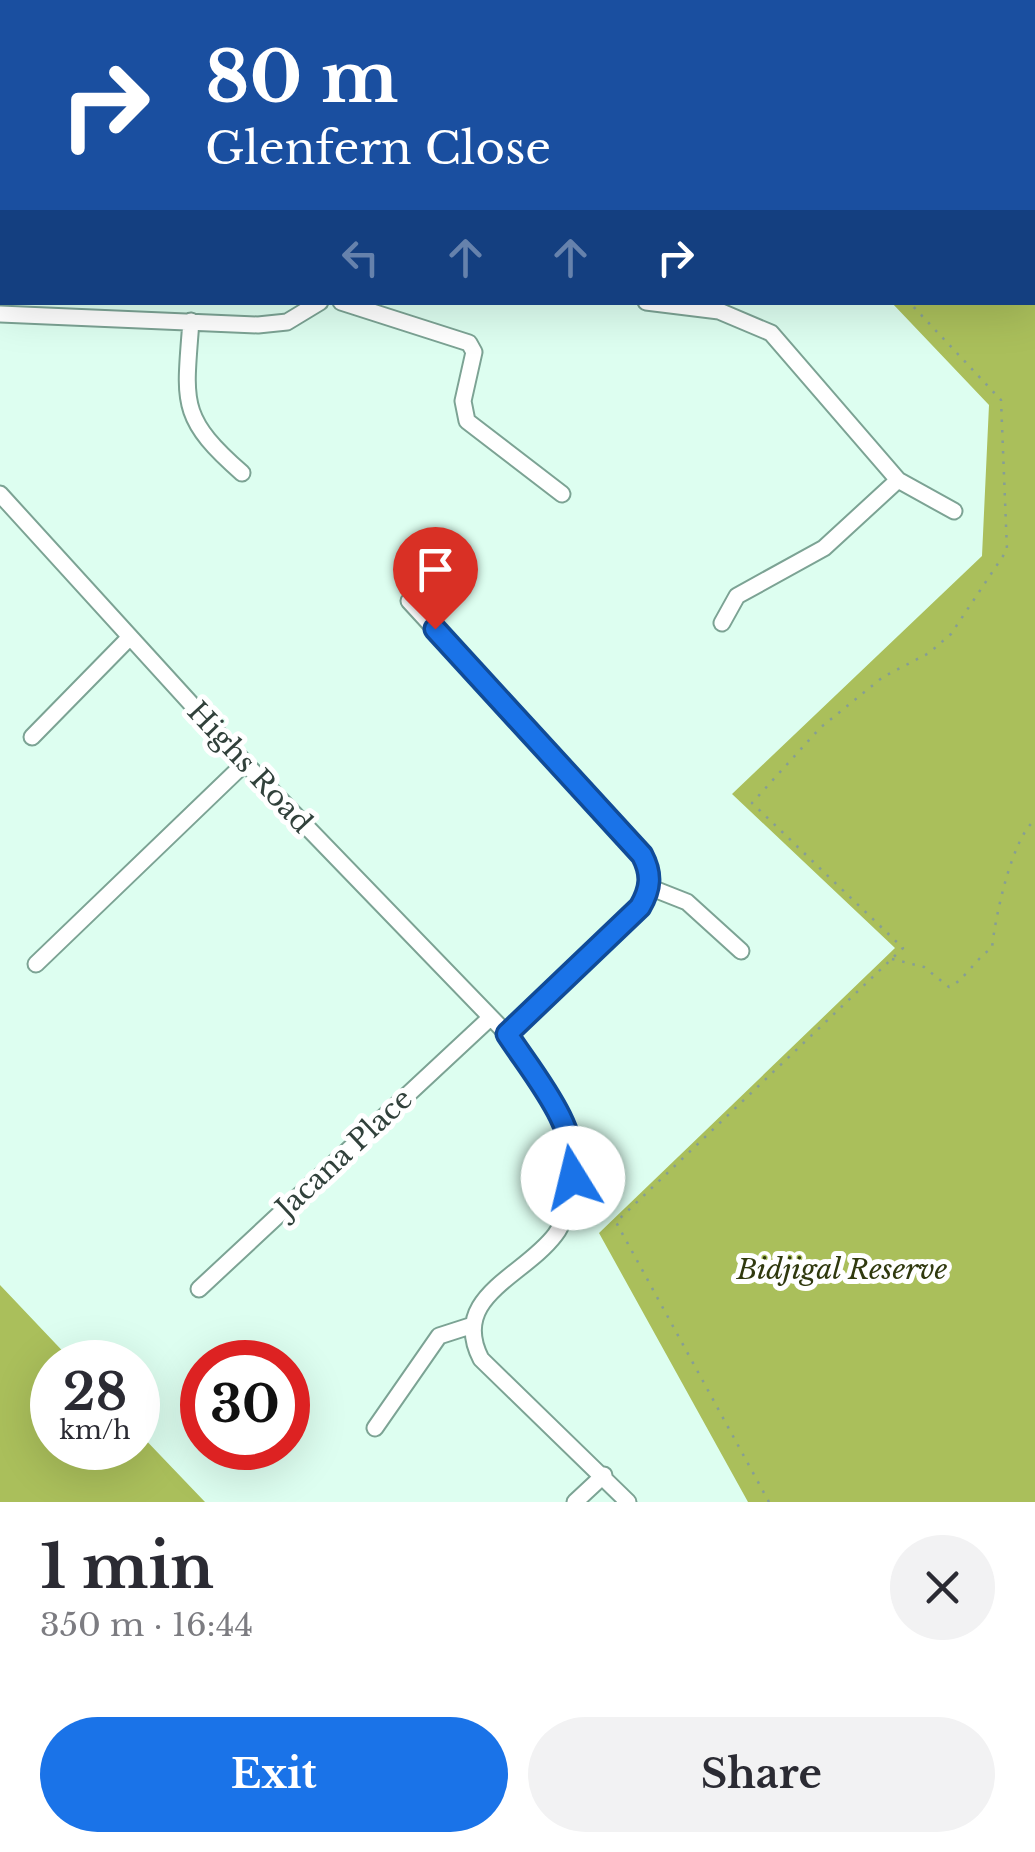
<!DOCTYPE html>
<html lang="en">
<head>
<meta charset="utf-8">
<style>
  :root { --surface:#fff; --page:#f2f2f3; --text:#2b2b33; --muted:#7c7c81; --accent:#1a73e8 }
  body { margin:0; font-family:"Libre Baskerville",serif; background:var(--page); color:var(--text); height:100vh; display:flex; flex-direction:column; font-size:38px; white-space:nowrap }
  * { box-sizing:border-box; margin:0 }
  p { font-size:32px; color:var(--muted) }
  .icon { flex:none; width:55px; height:55px; fill:none; stroke:currentColor; stroke-width:2; stroke-linecap:round; stroke-linejoin:round }
  .map { position:relative; height:1502px; overflow:hidden }
  .drawer { display:flex; flex-direction:column; background:var(--surface); flex:1 }
  .drawer>* { flex:none }
  .banner { position:absolute; left:0px; top:0px; width:1035px; height:305px; box-shadow:0 10px 40px #0002; background:#1a4fa0; color:#fff; overflow:hidden }
  .speed { position:absolute; left:30px; top:1340px; display:flex; gap:20px; font-size:50px; font-weight:700; text-align:center }
  .speed>* { display:grid; place-content:center; width:130px; height:130px; border-radius:50%; background:var(--surface); box-shadow:0 10px 40px #0002; line-height:1 }
  .speed small { font-size:25px; font-weight:400 }
  .speed .limit { border:15px solid #d22; background:#fff; color:#111 }
  .pin { position:absolute; display:grid; place-items:center; width:85px; height:85px; color:#fff; margin:-102px -42px; border-radius:50% 50% 50% 0; rotate:-45deg; box-shadow:0 0 10px #0007 }
  .pin .icon { rotate:45deg }
  .me { position:absolute; width:110px; margin:-55px; rotate:351deg; stroke-linejoin:round; filter:drop-shadow(0 0 8px #0008) }
  .turn { display:flex; align-items:center; gap:35px; height:210px; padding:0 40px; font-size:45px }
  .turn .icon { width:130px; height:130px; stroke-width:2.5 }
  .turn b { display:block; font-size:70px; line-height:85px }
  .lanes { display:flex; align-items:center; height:95px; padding:0 40px; background:#0003; justify-content:center; gap:50px; direction:ltr }
  .lanes .off { opacity:.35 }
  .round { display:grid; place-items:center; flex:none; width:105px; height:105px; border-radius:52px; background:var(--page) }
  .headline { display:flex; align-items:center; justify-content:space-between; height:170px; padding:0 40px }
  h1 { font-size:60px; font-weight:700; line-height:75px }
  .cta { display:flex; gap:20px; margin-top:auto; padding:20px 40px }
  .cta a { flex:1; height:115px; border-radius:60px; background:var(--accent); color:#fff; font-size:40px; font-weight:700; line-height:115px; text-align:center }
  .cta a+a { background:var(--page); color:var(--text) }
  .map>svg:first-child { display:block }
</style>
</head>
<body>
<div class="map">
<svg width="1035" height="1502" viewBox="0 0 1035 1502">
  <rect width="100%" height="100%" fill="#ddfef0"/>
  <!-- forest -->
  <path fill="#aabf5b" d="M607,0H1035V1502H748L599,1233L895,948L732,794L982,556L989,405L892,303L1032,302V2Z
    M0,1285L73,1362H52V1448H138V1432L205,1502H0Z"/>
  <g fill="none" stroke-linecap="round" stroke-linejoin="round">
    <!-- stream -->
    <path stroke="#3ccff3" stroke-width="4" d="M870,0L877,2
      M1032,60L1035,62"/>
    <!-- lane casing -->
    <g stroke="#7ca394" stroke-width="11">
      <path id="lane" d="M0,133H2"/>
    </g>
    <!-- street casing -->
    <g stroke="#7ca394" stroke-width="19">
      <path id="street" d="M35,0L36,2
        M341,302L469,343L474,352L463,401L467,421L562,494
        M646,302L719,311L771,333L898,480L954,511
        M0,314L258,325L287,322L320,302
        M191,321C185,402 178,417 242,473
        M0,494L245,763L507,1034C528,1066 567,1117 576,1154C578,1163 574,1175 572,1184C570,1200 565,1222 555,1235C523,1277 449,1297 481,1359L628,1502
        M409,601L642,855C651,874 651,888 640,907L507,1034
        M722,623L737,596L824,548L898,480
        M32,737L130,637
        M649,887L687,902L741,951
        M36,964L245,763
        M199,1289L490,1018
        M375,1428L439,1336L470,1326
        M575,1502L604,1475"/>
    </g>
    <!-- path -->
    <path stroke="#869e94" stroke-width="2.5" stroke-dasharray="2.5 8" stroke-linecap="butt" d="M988,0L995,2
      M653,2L657,0
      M678,2L679,0
      M1032,35L1035,38
      M1032,291L1035,294
      M892,959L924,967L949,987C963,982 976,958 992,948C995,917 1012,838 1035,820
      M769,1502L616,1222L903,948L752,803L820,728L883,677L929,653L951,634L1007,550L1001,400L909,302"/>
    <!-- lane -->
    <use href="#lane" stroke="#fff" stroke-width="8"/>
    <!-- street -->
    <use href="#street" stroke="#fff" stroke-width="15"/>
  </g>
  <g fill="none" stroke-linecap="round" stroke-linejoin="round">
    <!-- route casing -->
    <g stroke="#114b97" stroke-width="25">
      <path id="route" d="M435,629L642,855C652,874 651,888 640,907L507,1034C533,1074 581,1129 573,1178"/>
    </g>
    <!-- route -->
    <use href="#route" stroke="#1a73e8" stroke-width="18"/>
  </g>
  <g text-anchor="middle" stroke-width="10" stroke-linejoin="round" paint-order="stroke">
    <!-- street labels -->
    <g font-size="28" fill="#31413b" stroke="#fff">
      <text transform="translate(250 767) rotate(47)" y="10">Highs Road</text>
      <text transform="translate(344 1153) rotate(-43)" y="10">Jacana Place</text>
    </g>
    <!-- park labels -->
    <g font-size="28" font-style="italic" fill="#30390e" stroke="#fff">
      <text x="842" y="1279">Bidjigal Reserve</text>
    </g>
  </g>
</svg>
<div class="speed"><div>28<small>km/h</small></div><div class="limit">30</div></div>
<div class="pin" style="left:435px;top:629px;background:#d93025"><svg class="icon" aria-label="arrive" viewBox="0 0 24 24"><path d="M6 21V4h12l-3 4 3 4H6"/></svg></div>
<svg class="me" style="left:573px;top:1178px" viewBox="-20 -20 40 40"><circle r="19" fill="#fff"/><path d="M0-13L10 11 0 6-10 11z" fill="#1a73e8"/></svg>
<div class="banner">
<div class="turn"><svg class="icon" aria-label="right" viewBox="0 0 24 24"><path d="M7 20v-9h11M14 6l5 5-5 5"/></svg><div><b>80 m</b>Glenfern Close</div></div>
<div class="lanes"><svg class="icon off" aria-label="left" viewBox="0 0 24 24"><path d="M17 20v-9H6M10 6l-5 5 5 5"/></svg><svg class="icon off" aria-label="ahead" viewBox="0 0 24 24"><path d="M12 20V5M6 11l6-6 6 6"/></svg><svg class="icon off" aria-label="ahead" viewBox="0 0 24 24"><path d="M12 20V5M6 11l6-6 6 6"/></svg><svg class="icon" aria-label="right" viewBox="0 0 24 24"><path d="M7 20v-9h11M14 6l5 5-5 5"/></svg></div>
</div>
</div>
<section class="drawer">
<div class="headline"><div><h1>1 min</h1><p>350 m · 16:44</p></div><a class="round"><svg class="icon" aria-label="close" viewBox="0 0 24 24"><path d="M6 6l12 12M18 6L6 18"/></svg></a></div>
<div class="cta"><a>Exit</a><a>Share</a></div>
</section>
</body>
</html>
